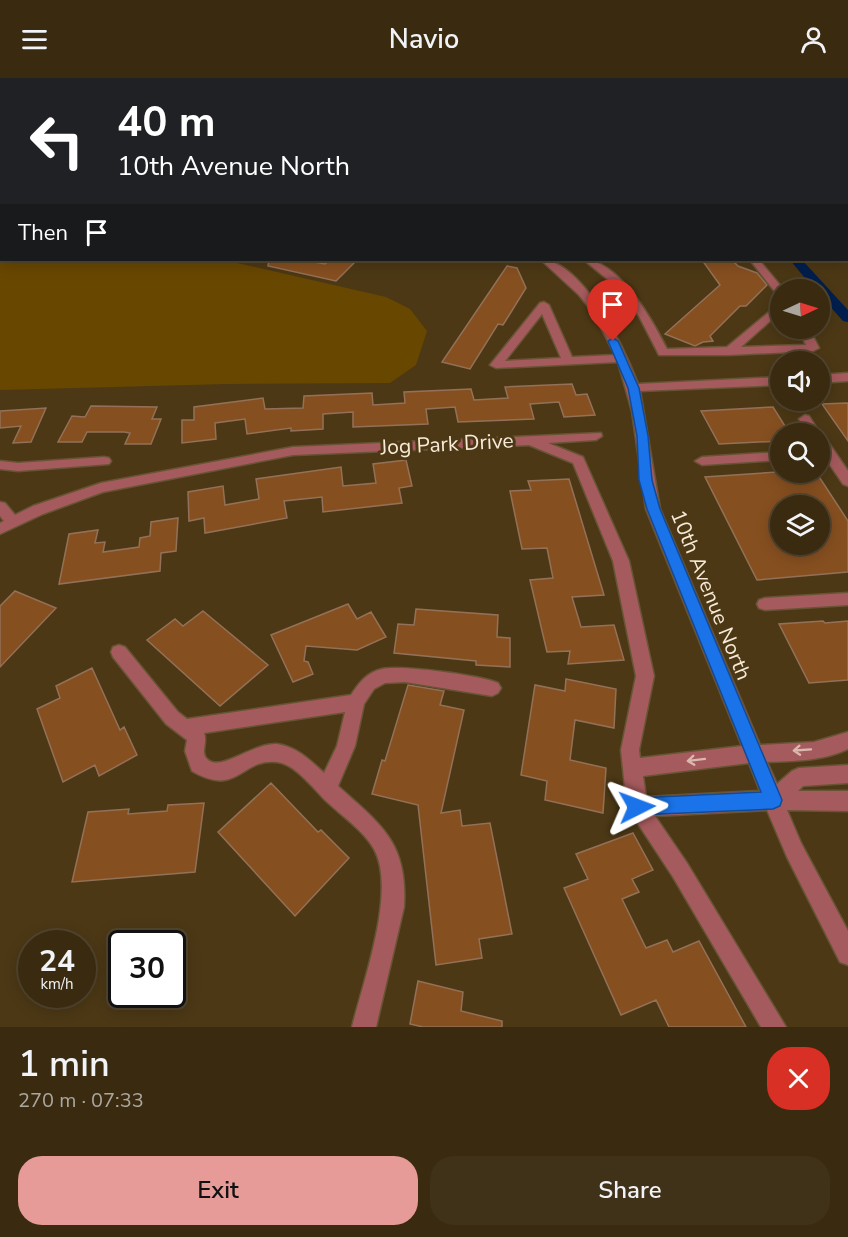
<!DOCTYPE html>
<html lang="en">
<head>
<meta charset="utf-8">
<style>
  :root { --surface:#392a10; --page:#403219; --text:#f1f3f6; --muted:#aba79f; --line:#534630; --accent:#e69b98 }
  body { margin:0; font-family:"Nunito Sans",sans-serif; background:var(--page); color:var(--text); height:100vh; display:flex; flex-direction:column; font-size:22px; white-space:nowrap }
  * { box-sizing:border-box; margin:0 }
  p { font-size:20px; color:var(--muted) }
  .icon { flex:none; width:33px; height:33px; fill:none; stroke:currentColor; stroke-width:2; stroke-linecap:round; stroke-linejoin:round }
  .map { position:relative; height:949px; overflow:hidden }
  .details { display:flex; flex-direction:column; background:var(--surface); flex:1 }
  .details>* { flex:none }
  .banner { position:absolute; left:0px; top:0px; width:849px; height:183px; box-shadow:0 3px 15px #0003,0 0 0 2px var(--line); background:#202124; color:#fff; overflow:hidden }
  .needle { width:39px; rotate:86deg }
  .fabs { position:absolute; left:770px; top:201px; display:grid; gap:12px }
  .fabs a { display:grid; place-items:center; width:60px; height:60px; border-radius:50%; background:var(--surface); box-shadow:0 3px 15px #0003,0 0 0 2px var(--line); font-size:30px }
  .speed { position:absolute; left:18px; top:852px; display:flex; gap:12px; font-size:30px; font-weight:700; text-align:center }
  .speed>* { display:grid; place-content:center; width:78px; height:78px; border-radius:50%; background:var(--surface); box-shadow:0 3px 15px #0003,0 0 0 2px var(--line); line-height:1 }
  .speed small { font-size:15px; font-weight:400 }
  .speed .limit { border:3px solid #111; border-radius:9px; background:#fff; color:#111 }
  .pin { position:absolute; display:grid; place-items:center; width:51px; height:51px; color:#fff; margin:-62px -26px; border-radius:50% 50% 50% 0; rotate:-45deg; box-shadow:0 0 6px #0007 }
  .pin .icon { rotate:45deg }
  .me { position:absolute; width:66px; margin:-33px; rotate:87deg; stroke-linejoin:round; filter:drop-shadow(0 0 4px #0008) }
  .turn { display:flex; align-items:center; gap:21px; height:126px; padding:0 18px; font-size:27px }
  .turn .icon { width:78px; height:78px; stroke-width:2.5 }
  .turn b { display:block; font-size:42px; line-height:51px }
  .then { display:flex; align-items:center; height:57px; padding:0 18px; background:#0003; gap:12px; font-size:22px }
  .round { display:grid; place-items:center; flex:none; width:63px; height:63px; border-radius:24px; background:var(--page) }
  .overview { display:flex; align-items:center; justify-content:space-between; height:102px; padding:0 18px }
  h1 { font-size:36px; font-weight:600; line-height:45px }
  .cta { display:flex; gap:12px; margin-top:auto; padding:12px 18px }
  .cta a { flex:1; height:69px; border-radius:24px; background:var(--accent); color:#111; font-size:24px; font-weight:600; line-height:69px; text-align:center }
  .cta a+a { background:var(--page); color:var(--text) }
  header { display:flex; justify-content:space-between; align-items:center; height:78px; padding:0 18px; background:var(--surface); font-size:27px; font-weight:600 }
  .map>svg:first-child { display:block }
</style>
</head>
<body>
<header><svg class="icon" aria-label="menu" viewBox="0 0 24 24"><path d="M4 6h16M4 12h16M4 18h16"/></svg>Navio<svg class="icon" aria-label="person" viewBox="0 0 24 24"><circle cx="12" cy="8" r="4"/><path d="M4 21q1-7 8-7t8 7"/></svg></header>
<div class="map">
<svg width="848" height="949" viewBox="0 0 848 949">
  <rect width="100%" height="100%" fill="#4c3815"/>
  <!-- green -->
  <path fill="#684700" d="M0,26L2,182H224L386,219L410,231L427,253L416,287L390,305L226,306L0,312Z"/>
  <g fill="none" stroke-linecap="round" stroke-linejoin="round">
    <!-- canal -->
    <path fill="#001f4e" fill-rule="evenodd" d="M630,0H639L640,2H631Z
      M790,182H802L848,232V244L843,243L819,216V212H815Z"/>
  </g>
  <!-- building -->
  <path fill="#864f20" stroke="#937158" stroke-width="1.5" fill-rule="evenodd" d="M269,182H304L325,186L330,182H357L336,203L268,188Z
    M702,182H732L738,188L757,195L767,207L746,228H740L710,258L713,263L703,264L695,268L665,256L720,207Z
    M507,188L517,190L526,210L503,247L498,246L470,291L442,284Z
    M572,306L576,317L587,316L595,337L564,339L559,324L530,326L534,341L458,344L455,329L426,331L428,346L353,349V334L323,336V351L291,353V350L247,356L245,341L215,345L216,361L182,365V342H194V329L263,320L265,331L303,330L304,318L372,315L373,327L405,325L404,314L471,311L474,322L508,320L505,309Z
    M848,325V363L822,326Z
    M91,328L157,329L152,341H161L151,366H125L130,355L124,354H87L82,364H58L72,338L85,339Z
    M773,329L790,356H780V363L719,366L701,333Z
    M46,330L31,364L13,365L21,348L0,350V333Z
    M406,382L412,408L399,410L402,425L323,434L322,419L284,423L287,440L205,455L204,440L189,443L188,414L223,408L225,427L259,421L256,401L341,389L343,408L376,405L373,386Z
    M778,394H816L848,443V494L757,502L705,399ZM780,428H819V466H780Z
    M569,401L604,517L572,519L581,549L614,547L624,582L568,586L570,573L547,574L530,502L553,500L547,470L522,471L510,413L531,412L528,403Z
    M178,440L176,473L161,475L160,493L59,506L69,456L98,452L95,465L105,464L103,474L139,469L140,460L150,458L151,444Z
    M15,513L56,530L0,589V528Z
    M348,526L357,541L371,534L386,559L357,572L306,568L304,583L308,584L313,596L293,604L271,557Z
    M416,531L498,537L497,559L510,560V589L476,587V583L394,575L398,546L414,547Z
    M203,533L268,587L220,628L147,562L175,541L183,548Z
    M823,543L825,545L848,543V602L809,605L779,546Z
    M92,590L120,652L124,649L137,677L99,698L95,687L63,704L37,631L60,620L56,608Z
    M566,601L616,611L614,650L575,642L570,682L606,690L603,735L545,722L547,703L521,697L535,607L565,613Z
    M408,607L444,613L440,627L464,632L441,735L460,732L462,748L490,745L512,856L479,861L482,880L436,887L418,727L372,716L382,682L385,683Z
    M271,705L318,754L321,752L349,780L295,838L218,754Z
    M204,725L195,794L72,804L88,734L129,731L128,736L167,733L168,727Z
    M633,755L653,792L632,801L639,814L622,821L646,870L667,862L673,874L699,863L746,949H669L656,922L621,937L564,810L588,801L576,776Z
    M418,903L463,914L461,933L502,943V949H423L410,946Z"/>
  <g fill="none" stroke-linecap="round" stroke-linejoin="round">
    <!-- minor casing -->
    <g stroke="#675434" stroke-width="3">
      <path id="minor" d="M0,0H8L2,2Z
        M81,0H87V2H81Z
        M116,0H122V2H116Z
        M159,0H174L172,2Z
        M298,0H358L291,2Z
        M384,0H390L391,2H385Z
        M470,0H476L477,2H471Z
        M556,0H562L563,2H557Z
        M758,0H764V2H758Z
        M0,101H2L0,106Z
        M541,182C583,182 625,272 638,306L780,299V307L640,313L660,431L760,667L814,664L848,654V671C823,683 794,683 767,684L777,706L792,693L799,690L848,687V705L803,708L798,713H848V733L787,732L801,765L848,853V887L840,884L787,779L767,732L655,738L687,785L786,949H761L673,799L627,729L621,672L636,598L613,483L573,385L529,367L293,377L103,414L43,436L0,456V445L4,443L0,438V424L5,425L15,437L33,428L101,405L293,369L601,355L602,358L596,362L548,365L583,379L629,483L654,598L639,672L640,680L742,668L646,431L632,333L618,284L496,290L490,287L540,225L544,224L549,227L572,279L615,277L594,236L579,217ZM542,236L561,280L505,283ZM749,685L760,713L646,719L643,698Z
        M584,182C619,182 653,243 667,271L727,269L780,225V234L741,269L806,267L798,250H809L819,270L813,273L729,277H659L639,238L617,209Z
        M750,182H759L784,212H780V216L776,215Z
        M848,295V303L819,305V297Z
        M805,337L809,338L821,357L824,358L848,393V408L843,406L819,371V356H808L799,341Z
        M780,374V382L702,387L695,383L702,379Z
        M104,379L109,380L111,383L109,386L18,393L0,391V383L18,385Z
        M848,515V527L765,532L759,530L757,526L759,522L765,520Z
        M119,567L125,569L178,634L187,641L351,617C359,605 367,594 382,591C402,587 478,597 498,605L501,610L498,615L492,618L405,604L385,605L374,611L364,626L355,668L338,708C381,747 408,764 404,829L376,949H352C363,904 397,812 374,771C363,752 342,738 326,723C313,710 295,686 277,684C240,680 238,720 192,693L185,673L187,662L166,646L113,579L111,574L113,569ZM345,634L337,668L324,695C310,682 297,669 277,666C254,664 220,695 207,681C200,674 208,664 204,655Z"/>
    </g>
    <!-- minor -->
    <use href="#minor" fill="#a55a5d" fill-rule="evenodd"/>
  </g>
  <!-- one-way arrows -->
  <defs><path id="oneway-shaft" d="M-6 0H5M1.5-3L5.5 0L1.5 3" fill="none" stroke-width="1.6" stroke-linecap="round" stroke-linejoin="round" transform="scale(1.5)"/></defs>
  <g stroke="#dab8ad">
    <use href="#oneway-shaft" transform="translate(802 672) rotate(176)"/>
    <use href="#oneway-shaft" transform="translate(696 682) rotate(173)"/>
  </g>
  <!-- route -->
  <path fill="#1a73e8" stroke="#114b97" stroke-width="1.5" d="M613,260L618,263L639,310L648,358L652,402L660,431L782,722L780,728L773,731L637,737L631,735L628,729L631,723L637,720L761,714L647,431L639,402L637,358L628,310L608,263Z"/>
  <g text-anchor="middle" stroke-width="6" stroke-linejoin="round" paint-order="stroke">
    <!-- street labels -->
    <g font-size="21" fill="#f7ead8" stroke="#4c3815">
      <text transform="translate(447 366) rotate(-3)" y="7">Jog Park Drive</text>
      <text transform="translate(711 517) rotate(68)" y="7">10th Avenue North</text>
    </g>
  </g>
</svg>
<div class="fabs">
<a><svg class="needle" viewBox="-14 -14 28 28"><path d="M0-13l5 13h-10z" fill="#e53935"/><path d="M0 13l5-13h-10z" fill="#aba79f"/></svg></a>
<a><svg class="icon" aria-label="sound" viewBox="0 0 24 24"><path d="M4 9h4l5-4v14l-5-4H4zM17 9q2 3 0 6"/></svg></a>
<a><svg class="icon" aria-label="search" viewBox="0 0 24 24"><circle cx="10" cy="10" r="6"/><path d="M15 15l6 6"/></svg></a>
<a><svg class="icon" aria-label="layers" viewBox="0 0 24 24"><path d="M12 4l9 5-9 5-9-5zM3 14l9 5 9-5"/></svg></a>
</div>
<div class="speed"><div>24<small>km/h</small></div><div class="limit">30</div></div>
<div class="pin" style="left:613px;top:263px;background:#d93025"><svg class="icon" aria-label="arrive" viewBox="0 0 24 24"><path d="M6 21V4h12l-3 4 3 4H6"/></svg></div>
<svg class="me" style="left:637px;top:729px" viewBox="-20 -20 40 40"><path d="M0-17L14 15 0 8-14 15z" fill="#1a73e8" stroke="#fff" stroke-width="4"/></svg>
<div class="banner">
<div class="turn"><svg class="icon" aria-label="left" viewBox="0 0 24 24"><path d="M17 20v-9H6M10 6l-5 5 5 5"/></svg><div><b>40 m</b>10th Avenue North</div></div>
<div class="then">Then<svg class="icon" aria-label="arrive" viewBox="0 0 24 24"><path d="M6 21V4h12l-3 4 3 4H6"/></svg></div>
</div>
</div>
<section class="details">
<div class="overview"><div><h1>1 min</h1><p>270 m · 07:33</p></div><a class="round" style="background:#d93025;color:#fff"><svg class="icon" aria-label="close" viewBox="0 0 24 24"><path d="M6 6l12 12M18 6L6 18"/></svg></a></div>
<div class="cta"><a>Exit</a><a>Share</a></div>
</section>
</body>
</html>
